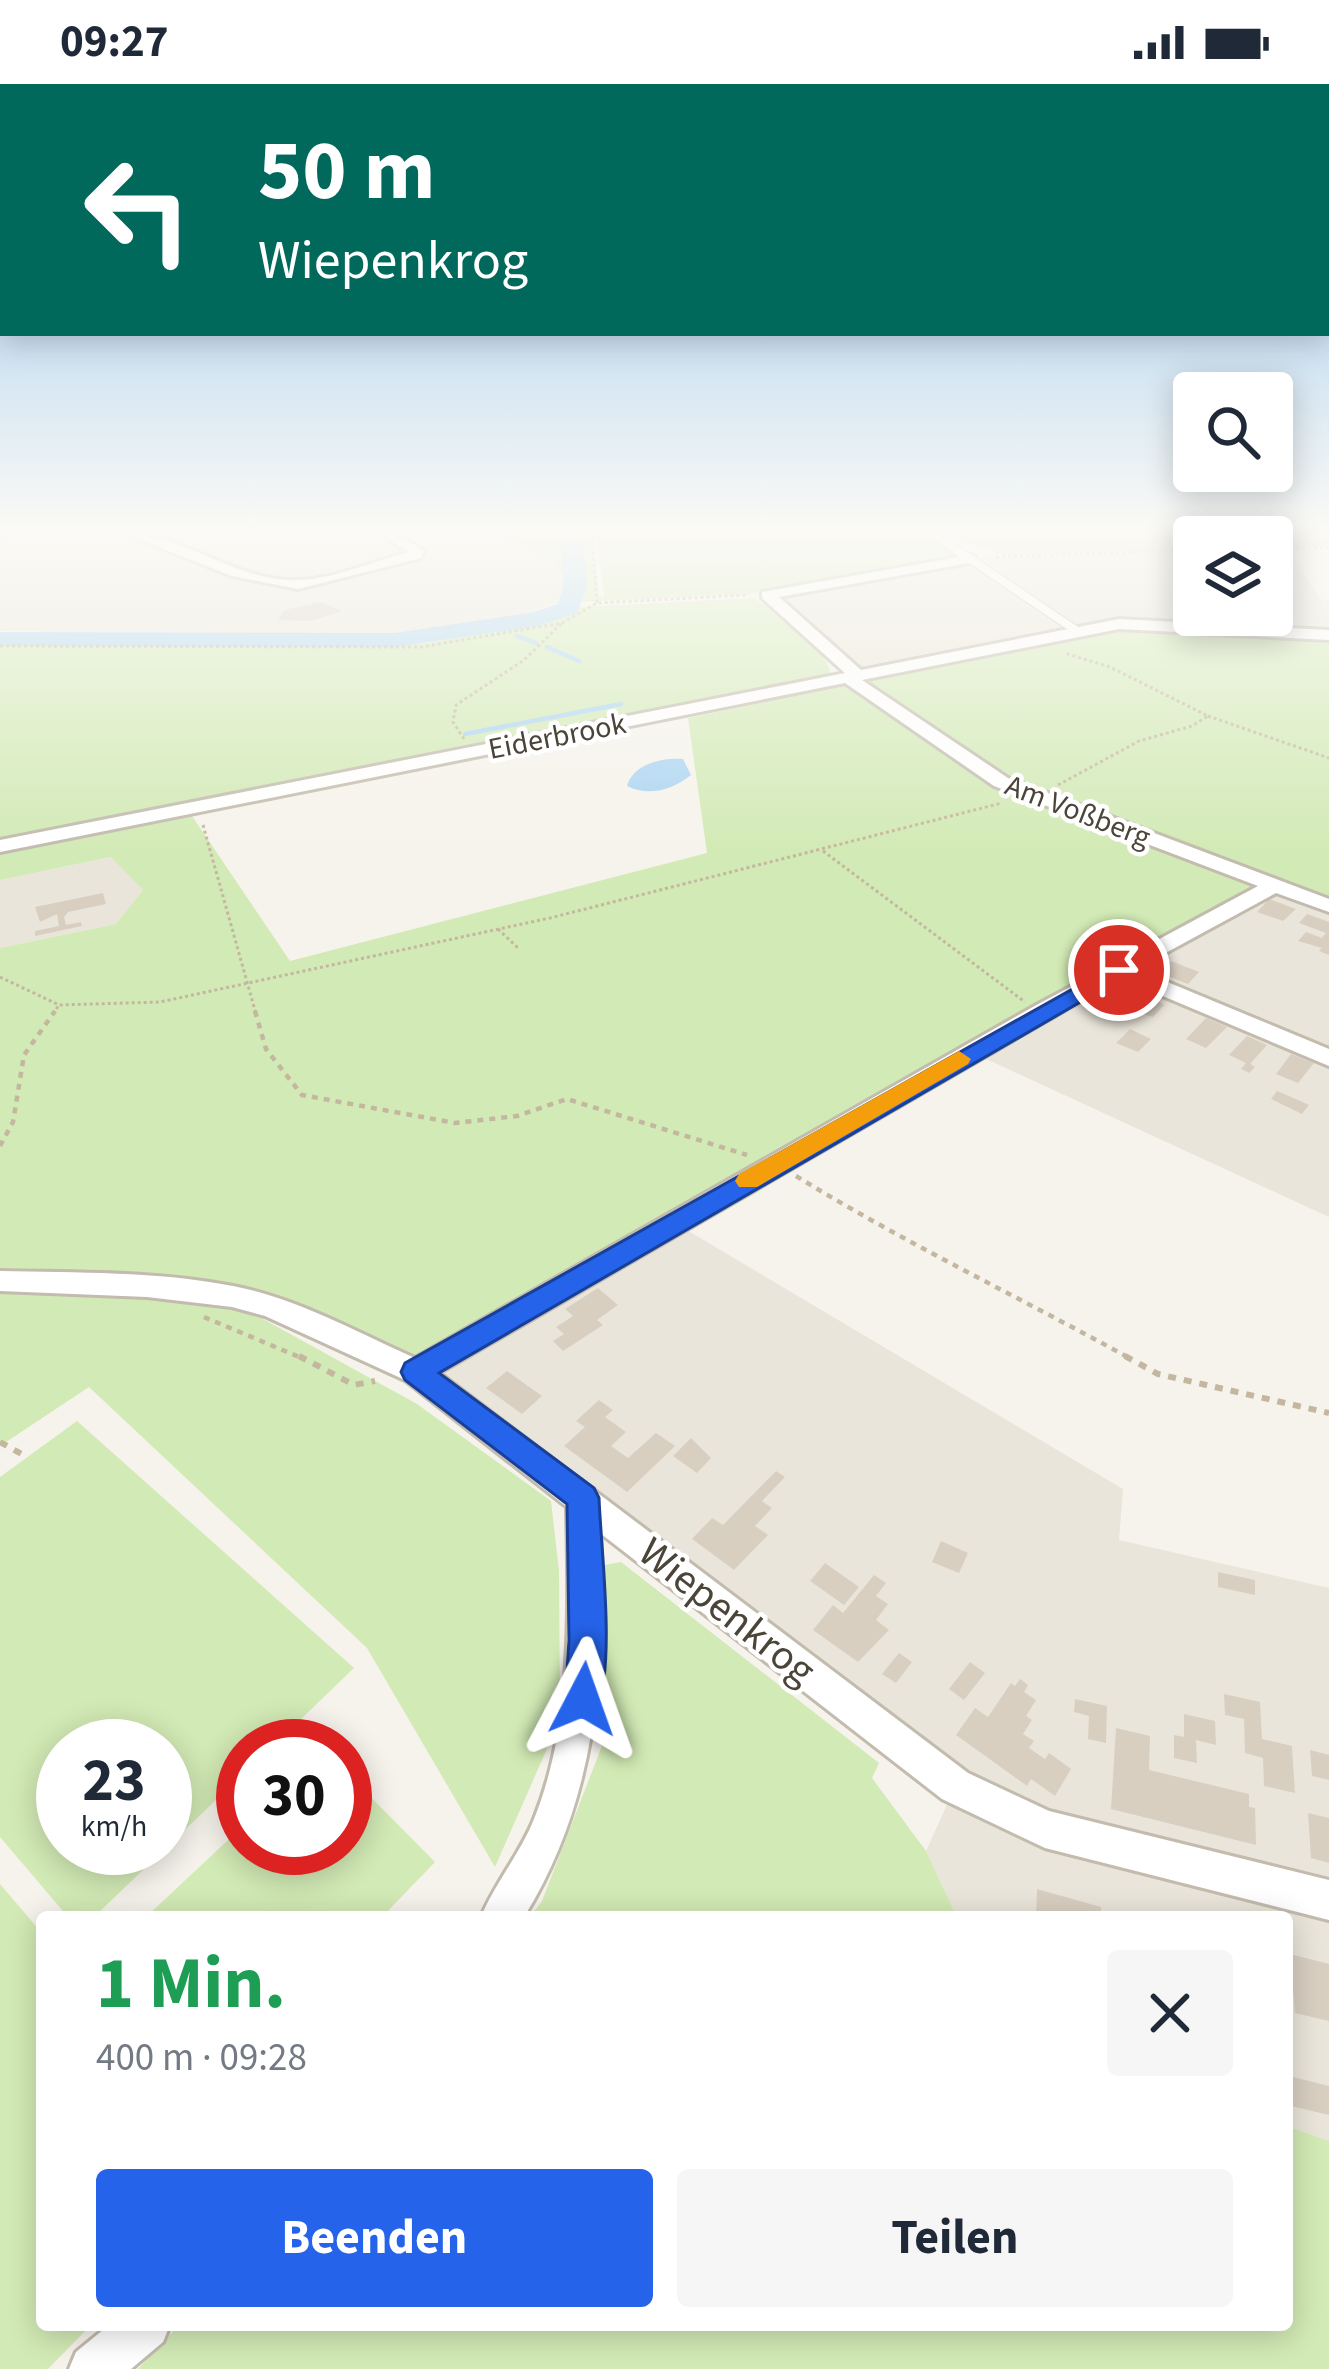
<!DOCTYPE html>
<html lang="de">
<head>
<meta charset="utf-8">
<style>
  :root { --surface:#fff; --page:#f6f6f7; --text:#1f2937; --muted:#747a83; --accent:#2563eb }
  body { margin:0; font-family:"Source Sans 3",sans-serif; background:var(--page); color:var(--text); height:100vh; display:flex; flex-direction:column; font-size:45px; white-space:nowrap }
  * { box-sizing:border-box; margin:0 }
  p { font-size:39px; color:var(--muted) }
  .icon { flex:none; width:66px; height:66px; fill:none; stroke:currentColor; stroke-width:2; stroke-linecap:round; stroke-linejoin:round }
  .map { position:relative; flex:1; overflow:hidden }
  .side { position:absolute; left:36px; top:1827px; width:1257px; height:420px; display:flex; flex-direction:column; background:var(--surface); border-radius:12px; box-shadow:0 6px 30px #0003 }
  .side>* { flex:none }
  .top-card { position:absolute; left:0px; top:0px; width:1329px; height:252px; box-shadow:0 6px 30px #0003; background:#00695c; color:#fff; overflow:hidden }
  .fabs { position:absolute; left:1173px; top:288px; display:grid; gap:24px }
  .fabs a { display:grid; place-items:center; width:120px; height:120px; border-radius:12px; background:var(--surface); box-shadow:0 6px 30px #0003; font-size:60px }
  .speed { position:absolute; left:36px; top:1635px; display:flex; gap:24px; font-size:60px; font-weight:700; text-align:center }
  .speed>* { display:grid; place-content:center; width:156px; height:156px; border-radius:50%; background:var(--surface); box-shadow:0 6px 30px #0003; line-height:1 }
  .speed small { font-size:30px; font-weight:400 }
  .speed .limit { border:18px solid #d22; background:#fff; color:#111 }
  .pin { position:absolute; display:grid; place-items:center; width:102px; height:102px; color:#fff; margin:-51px; border:6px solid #fff; border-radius:50%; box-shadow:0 3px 12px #0007 }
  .me { position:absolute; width:132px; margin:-66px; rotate:4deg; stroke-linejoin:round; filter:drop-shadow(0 0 9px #0008) }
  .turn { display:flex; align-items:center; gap:42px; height:252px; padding:0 60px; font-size:54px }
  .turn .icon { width:156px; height:156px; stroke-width:2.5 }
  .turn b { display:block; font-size:84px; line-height:102px }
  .round { display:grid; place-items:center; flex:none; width:126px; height:126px; border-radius:12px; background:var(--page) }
  .overview { display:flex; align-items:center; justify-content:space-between; height:204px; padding:0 60px }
  h1 { font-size:72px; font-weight:700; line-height:90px; color:#1e9e55 }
  .primary-button { display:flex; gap:24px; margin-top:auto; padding:24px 60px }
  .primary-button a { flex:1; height:138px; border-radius:12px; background:var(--accent); color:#fff; font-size:48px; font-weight:700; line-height:138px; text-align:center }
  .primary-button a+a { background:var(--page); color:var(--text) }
  .status { display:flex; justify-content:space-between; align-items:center; height:84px; padding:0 60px; background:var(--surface); direction:ltr }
  .status svg { height:33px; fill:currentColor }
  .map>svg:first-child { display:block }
</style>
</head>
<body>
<div class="status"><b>09:27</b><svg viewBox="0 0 49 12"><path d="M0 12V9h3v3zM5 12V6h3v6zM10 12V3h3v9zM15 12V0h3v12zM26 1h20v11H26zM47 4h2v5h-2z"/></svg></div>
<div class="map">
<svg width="1329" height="2285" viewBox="0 0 1329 2285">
  <rect width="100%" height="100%" fill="#f6f3ec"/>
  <!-- residential -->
  <path fill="#eae5da" d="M0,450H494L554,478L570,500L557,519L528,530L400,551L0,547Z
    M1158,466L1194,468V531H1272V469L1290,468L1320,515L1329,516V551L1108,535L854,584L773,510L980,475Z
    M112,773L143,806L116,840L0,864V796Z
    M1273,802L1329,822V1133L971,968Z
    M675,1139L1123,1405L1119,1456L1329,1504V2057L1287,2042V1833H957L926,1767L955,1703L416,1288Z"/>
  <!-- green -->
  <path fill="#d2eab5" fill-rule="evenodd" d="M494,450H592L599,512L604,513L596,450H926L959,472L751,510L557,519L570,500L554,478Z
    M938,450H1329V461L1272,466V453H1194V466L1004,471Z
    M754,514C778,531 826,561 831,591L0,754V560H420L540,539L581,523Z
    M1120,543L1329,555V817L1272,797L417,1276L273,1211L185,1196L0,1190V864L116,840L143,806L111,773L0,796V768L192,732L290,877L707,769L688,634Z
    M0,1202L180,1209L243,1224L417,1320L551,1417L559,1487L560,1635L495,1783L367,1564L89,1303L0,1362Z
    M77,1337L354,1584L273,1662H243V1690L94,1833H68L0,1753V1393ZM63,1662H165V1764H63Z
    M621,1478L879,1679L872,1694L926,1767L957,1833H530L542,1817L605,1654V1481Z
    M345,1687L435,1778L382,1833H146L243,1742V1764H345Z
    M0,1800L42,1849V2241H91L48,2285H0Z
    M1287,2042L1329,2057V2285H138L179,2241H1287Z"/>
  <!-- water -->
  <path fill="#a9d4f2" d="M683,675L691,691C672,706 649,713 627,702C633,680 662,673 683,675Z"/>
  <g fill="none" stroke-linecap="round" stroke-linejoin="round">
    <!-- stream -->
    <path stroke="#a9d4f2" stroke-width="4.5" d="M494,543L504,547
      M517,552L536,559
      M547,563L579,577
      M465,650L621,620"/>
    <!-- river -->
    <path fill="#a9d4f2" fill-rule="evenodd" d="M561,450H583L587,503L577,529L538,542L395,563L0,562V548L395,549L534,528L558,520L563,503Z"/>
  </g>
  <!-- building -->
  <path fill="#d8cfc1" d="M321,518L342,527L311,537L278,536L284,526Z
    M103,809L106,820L68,828L64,833L66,841L81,838L82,842L35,852V847L59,842L57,830L40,838L35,823Z
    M1269,815L1296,825L1283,837L1257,828Z
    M1307,830L1329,838V871L1319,867L1322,864L1298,857L1306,848L1322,854L1326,849L1299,839Z
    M1171,877L1199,888L1188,900L1160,889Z
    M1122,899L1145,909L1164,921L1153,933L1103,918Z
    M1206,934L1227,943L1206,964L1186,955Z
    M1130,945L1151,955L1138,968L1116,959Z
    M1247,952L1267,961L1250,980L1255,983L1249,989L1241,985L1246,979L1229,971Z
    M1291,970L1314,979L1298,999L1276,990Z
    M1277,1007L1298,1016L1309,1021L1302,1030L1271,1015Z
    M598,1204L618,1221L597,1236L603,1241L563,1267L553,1257L564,1250L556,1243L573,1232L565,1225Z
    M507,1287L542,1312L522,1330L486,1304Z
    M599,1316L613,1326L605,1333L626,1348L611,1362L628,1374L656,1349L675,1362L627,1408L564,1362L585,1343L576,1337Z
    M691,1354L711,1374L697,1389L673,1372Z
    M776,1387L785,1393L762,1417L772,1424L755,1442L768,1451L734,1486L692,1455L712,1434L723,1441Z
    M941,1457L968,1469L959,1489L932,1478Z
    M825,1479L859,1503L844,1521L810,1497Z
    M1218,1488L1255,1496V1511L1218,1503Z
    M874,1491L886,1499L876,1512L888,1520L876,1536L889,1546L858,1578L813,1546L833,1521L843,1529Z
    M899,1569L912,1578L896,1599L882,1590Z
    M970,1578L985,1589L964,1616L949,1605Z
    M1020,1595L1028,1601L1024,1608L1036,1616L1026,1632L1032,1636L1023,1650L1034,1657L1029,1664L1045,1675L1049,1669L1071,1685L1055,1712L1031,1695L1027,1702L956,1651L975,1624L988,1633L1011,1599L1015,1602Z
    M1224,1610L1260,1618L1262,1655L1292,1662L1295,1709L1264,1702L1263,1674L1245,1669L1244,1635L1225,1631Z
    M1075,1615L1107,1622L1106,1659L1088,1655L1089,1632L1074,1628Z
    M1184,1630L1215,1637L1216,1661L1196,1656L1197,1679L1174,1674V1651L1184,1653Z
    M1116,1644L1150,1652L1149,1686L1249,1710V1723L1255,1724L1256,1761L1111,1725Z
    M1310,1666L1329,1671V1696L1312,1692Z
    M1308,1729L1329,1734V1779L1311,1774Z
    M1037,1805L1101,1823V1833H1036Z
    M1290,1870L1329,1880V1937L1295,1929Z
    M1289,1992L1329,2002V2031L1291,2022Z"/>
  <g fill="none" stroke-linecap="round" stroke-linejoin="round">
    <!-- lane casing -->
    <g stroke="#c2bbae" stroke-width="10">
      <path id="lane" d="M933,450L1077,547"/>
    </g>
    <!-- street casing -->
    <g stroke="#c2bbae" stroke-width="6">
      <path id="street" d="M0,450H9L0,455Z
        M126,450C185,450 238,499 299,496C334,495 375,477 409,468L380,450H397L424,467L421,474L298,505L232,492Z
        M970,471L975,472V478L779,513L861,586L1119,535L1329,546V556L1119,545L862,596L1008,694L1329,815V828L1276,809L1136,885L1329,965V982L1120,894L439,1289L968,1689L1049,1727L1329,1796V1836L1045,1764L942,1715L600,1449C606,1584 597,1715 524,1833H481C495,1799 520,1770 534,1735C573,1638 569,1526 567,1423L405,1296L265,1232L232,1223L147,1213L0,1207V1187C77,1189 157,1187 233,1202C297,1214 356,1248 415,1274L1031,924L1258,802L994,702L845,599L0,768V756L845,589L762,514V508Z
        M109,2241H170L163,2258L131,2285H69L76,2268Z"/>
    </g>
    <!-- path-far2 -->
    <path stroke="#c4b79f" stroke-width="3" stroke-dasharray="3 3" stroke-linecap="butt" d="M592,450L597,519
      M1272,467L1329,463
      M996,473L1194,466
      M0,562L421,563L562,539L597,519L749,511
      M1208,632L1329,674
      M464,655L453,638L456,621L524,576L562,539
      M1058,701L1139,657L1192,642L1208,632L1110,583L1064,569
      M203,741L256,930
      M823,767L1025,918
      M498,845L518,864
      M0,893L59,921L160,918L550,834L1002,719
      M53,930L59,921"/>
    <!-- path-far1 -->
    <path stroke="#c4b79f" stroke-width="4.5" stroke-dasharray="6 6" stroke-linecap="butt" d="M255,927L266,965L302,1011L455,1039L517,1032L567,1015L747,1071
      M0,1062L13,1038L24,971L55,927
      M796,1092C905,1159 1019,1213 1131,1275
      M204,1233L304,1275"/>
    <!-- path -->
    <path stroke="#c4b79f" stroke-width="6" stroke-dasharray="8 8" stroke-linecap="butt" d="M299,1272L354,1301L375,1297
      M1125,1272L1158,1290L1329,1329
      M0,1358L27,1373"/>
    <!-- lane -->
    <use href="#lane" stroke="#fff" stroke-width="8"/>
    <!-- street -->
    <use href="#street" fill="#fff" fill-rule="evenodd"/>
  </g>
  <!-- sky -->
  <linearGradient id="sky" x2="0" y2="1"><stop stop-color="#8fc1ec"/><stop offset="0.58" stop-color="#fbfaf6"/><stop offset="1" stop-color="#fbfaf6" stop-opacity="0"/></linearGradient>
  <rect width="1329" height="770" fill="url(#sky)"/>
  <!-- route -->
  <path fill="#2563eb" stroke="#184099" stroke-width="3" d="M1119,879L1130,886L1127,891L439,1289L594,1404L599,1414C601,1467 616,1581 596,1627L583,1632L570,1627L565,1615L569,1556L567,1420L405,1296L401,1288L405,1279Z"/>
  <!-- slow -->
  <path fill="#f59e0b" d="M959,967L971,975L968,980L757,1103H739L735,1097L739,1090Z"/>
  <g text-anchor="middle" stroke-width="9" stroke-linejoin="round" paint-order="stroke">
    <!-- far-street labels -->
    <g font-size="30" fill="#4b4439" stroke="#fff">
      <text transform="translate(557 652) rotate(-11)" y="10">Eiderbrook</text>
      <text transform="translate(1078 727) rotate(21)" y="10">Am Voßberg</text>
    </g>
    <!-- near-street labels -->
    <g font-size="42" fill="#4b4439" stroke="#fff">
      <text transform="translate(728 1526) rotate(38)" y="15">Wiepenkrog</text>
    </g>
  </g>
</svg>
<div class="fabs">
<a><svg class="icon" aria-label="search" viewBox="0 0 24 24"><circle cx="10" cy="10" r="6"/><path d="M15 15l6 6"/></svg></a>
<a><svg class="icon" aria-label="layers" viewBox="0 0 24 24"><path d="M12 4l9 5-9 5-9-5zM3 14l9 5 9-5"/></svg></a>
</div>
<div class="speed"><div>23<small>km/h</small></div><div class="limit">30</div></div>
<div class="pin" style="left:1119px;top:886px;background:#d93025"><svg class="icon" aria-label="arrive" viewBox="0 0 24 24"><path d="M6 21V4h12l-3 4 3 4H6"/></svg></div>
<svg class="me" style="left:583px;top:1615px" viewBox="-20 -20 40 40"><path d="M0-17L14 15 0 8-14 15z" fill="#2563eb" stroke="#fff" stroke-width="4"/></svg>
<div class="top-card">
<div class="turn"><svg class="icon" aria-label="left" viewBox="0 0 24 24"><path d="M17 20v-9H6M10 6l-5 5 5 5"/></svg><div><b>50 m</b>Wiepenkrog</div></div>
</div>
<section class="side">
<div class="overview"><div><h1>1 Min.</h1><p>400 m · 09:28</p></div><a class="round"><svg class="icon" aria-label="close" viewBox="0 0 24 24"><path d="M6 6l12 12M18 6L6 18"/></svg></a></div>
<div class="primary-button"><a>Beenden</a><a>Teilen</a></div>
</section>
</div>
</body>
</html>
